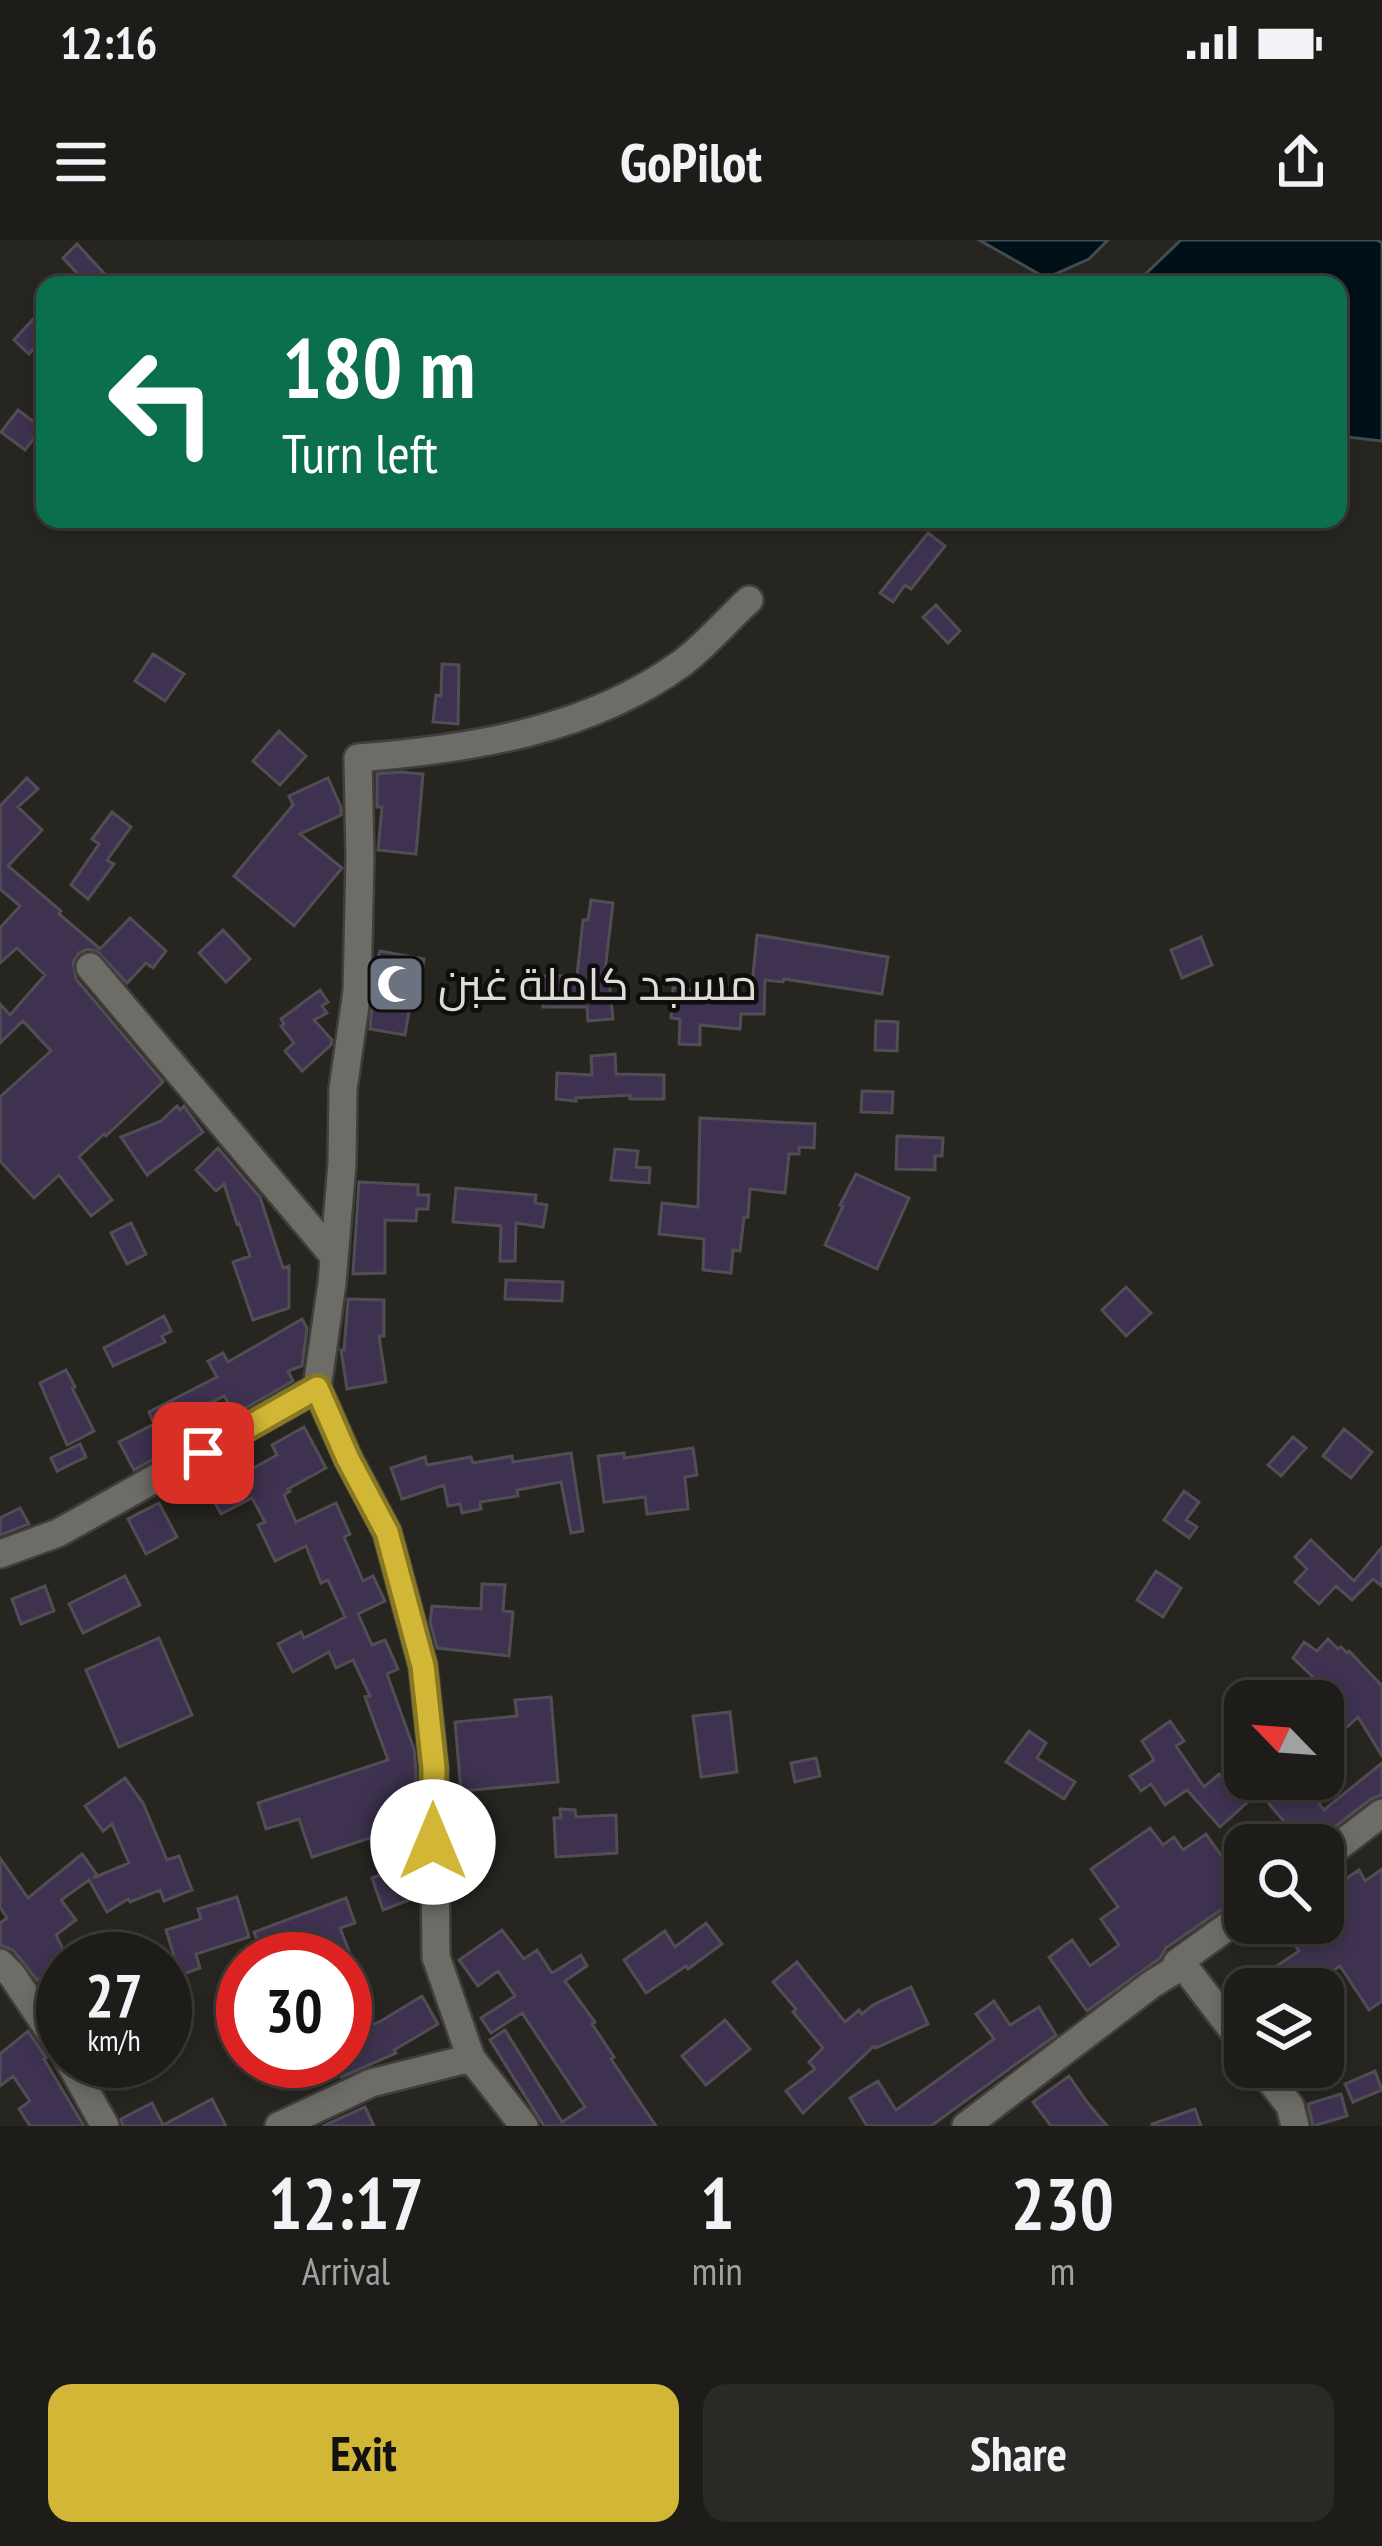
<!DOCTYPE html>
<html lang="en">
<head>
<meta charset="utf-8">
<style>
  :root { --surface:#1d1c18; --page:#2a2925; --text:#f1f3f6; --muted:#a0a1a2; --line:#3b3a37; --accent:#d2b736 }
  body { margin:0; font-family:"PT Sans Narrow",Cairo,sans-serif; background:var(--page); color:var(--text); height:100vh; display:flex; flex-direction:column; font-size:45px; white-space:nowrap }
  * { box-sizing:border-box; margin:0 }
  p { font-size:39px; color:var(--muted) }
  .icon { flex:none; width:66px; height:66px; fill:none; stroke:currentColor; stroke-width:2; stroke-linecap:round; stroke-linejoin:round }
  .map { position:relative; height:1886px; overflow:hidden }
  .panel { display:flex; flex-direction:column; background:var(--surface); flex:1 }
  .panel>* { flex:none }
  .guide { position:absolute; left:36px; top:36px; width:1311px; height:252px; border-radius:24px; box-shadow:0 6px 18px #0003,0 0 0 3px var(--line); background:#0b6e4f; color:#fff; overflow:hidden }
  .needle { width:78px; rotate:295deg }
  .buttons { position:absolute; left:1224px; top:1440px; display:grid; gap:24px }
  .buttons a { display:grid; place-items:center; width:120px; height:120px; border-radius:24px; background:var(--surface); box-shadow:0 6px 18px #0003,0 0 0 3px var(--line); font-size:60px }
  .speed { position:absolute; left:36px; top:1692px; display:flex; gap:24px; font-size:60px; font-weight:700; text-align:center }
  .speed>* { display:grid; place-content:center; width:156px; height:156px; border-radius:50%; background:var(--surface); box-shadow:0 6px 18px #0003,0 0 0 3px var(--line); line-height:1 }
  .speed small { font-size:30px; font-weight:400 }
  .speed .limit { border:18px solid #d22; background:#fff; color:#111 }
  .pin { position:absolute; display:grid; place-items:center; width:102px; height:102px; color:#fff; margin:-51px; border-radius:24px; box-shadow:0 6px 18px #0006 }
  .me { position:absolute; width:132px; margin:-66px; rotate:0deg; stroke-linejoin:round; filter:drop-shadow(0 0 9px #0008) }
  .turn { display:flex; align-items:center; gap:42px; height:252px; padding:0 48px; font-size:54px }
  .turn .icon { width:156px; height:156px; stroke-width:2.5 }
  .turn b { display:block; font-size:84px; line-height:102px }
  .eta { display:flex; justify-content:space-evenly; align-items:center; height:204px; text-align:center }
  .eta b { font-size:72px; font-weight:600; line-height:84px }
  .primary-button { display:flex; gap:24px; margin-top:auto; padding:24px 48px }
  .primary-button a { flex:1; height:138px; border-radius:24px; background:var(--accent); color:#111; font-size:48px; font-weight:600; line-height:138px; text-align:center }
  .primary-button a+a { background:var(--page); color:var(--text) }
  .status { display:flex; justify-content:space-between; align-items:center; height:84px; padding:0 60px; background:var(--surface); direction:ltr }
  .status svg { height:33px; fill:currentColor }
  header { display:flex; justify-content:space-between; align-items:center; height:156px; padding:0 48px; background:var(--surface); font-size:54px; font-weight:600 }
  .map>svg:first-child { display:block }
</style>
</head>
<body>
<div class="status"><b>12:16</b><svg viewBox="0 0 49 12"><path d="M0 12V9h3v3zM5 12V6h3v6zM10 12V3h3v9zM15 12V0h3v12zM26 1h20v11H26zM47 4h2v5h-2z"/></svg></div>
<header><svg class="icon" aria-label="menu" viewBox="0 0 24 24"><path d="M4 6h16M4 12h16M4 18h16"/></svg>GoPilot<svg class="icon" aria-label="share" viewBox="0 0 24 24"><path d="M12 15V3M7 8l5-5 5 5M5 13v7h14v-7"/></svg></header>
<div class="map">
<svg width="1382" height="1886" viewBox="0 0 1382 1886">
  <rect width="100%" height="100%" fill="#272520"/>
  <!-- water -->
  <path fill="#001017" stroke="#424d51" stroke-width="3" d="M979,0H1108L1089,19L1046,38Z
    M1181,0H1377L1382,3V201L1338,196V45H1134Z"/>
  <!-- building -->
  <path fill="#3e3250" stroke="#504e54" stroke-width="3" d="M77,4L115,45H88L63,18Z
    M45,66V96L29,114L14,100Z
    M18,170L42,188L25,210L1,192Z
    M928,293L945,306L911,349L905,345L893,362L880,353Z
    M936,365L960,391L948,403L923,377Z
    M153,414L184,434L165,461L135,441Z
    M442,424L459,425L458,484L433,482L436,455L441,456Z
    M279,491L306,516L280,545L253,521Z
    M401,532L423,534L416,614L378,610L382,567H377V534Z
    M27,538L38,549L18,567L42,590L8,626L61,671L59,674L100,709L130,678L166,711L153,728L146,723L127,743L97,711L88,709L79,713L73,722L76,739L163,842L106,896L104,894L79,917L112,960L91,976L59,935L34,958L0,921V857L51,811L23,781L0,803V764L10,775L45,735L17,708L0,723V688L20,666L0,649V566Z
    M328,538L341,567V575L300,594L342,628L294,686L234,636L293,565L289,556Z
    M112,572L131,587L107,620L114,624L88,659L71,645L99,604L92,599Z
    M591,660L613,663L605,731H608L613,779L588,781L587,767H543L540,736H577L583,680H588Z
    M223,690L250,719L226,742L199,713Z
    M757,695L888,717L882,754L784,739L783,742L765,740L764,774H741L740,789L700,785V805L679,804L680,779L671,778L673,748L751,755Z
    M1201,697L1212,725L1182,738L1171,710Z
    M380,711L424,719L418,759H411L405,795L370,789L375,729Z
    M320,750L328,762L322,766L327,773L314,780L332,800L331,805L302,831L285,811L294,803L281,786L284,784L281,779Z
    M876,781L898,782L897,811L875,810Z
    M615,814L616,834L664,835V859H630V855L576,858V861L556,859L557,833L592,835L591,816Z
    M862,851L893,852L892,873L861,872Z
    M177,866L180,870L184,866L203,892L147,935L121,897L161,881Z
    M700,878L815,884L814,908L799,907V914H789L785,953L750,949L748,977H744L740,1011L733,1010L731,1033L703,1030L704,999L659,994L662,963L698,967Z
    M897,896L943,898L942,916H935V930L896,929Z
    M218,908L260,957L283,1028L289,1026V1068L253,1080L233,1022L250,1016L239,983L237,984L224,944L216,951L196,930Z
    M615,909L638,911L636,927L650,928L649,943L611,940Z
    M856,934L909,958L877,1029L825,1005L843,966L840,965Z
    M359,942L418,945V955H429L428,969H417L416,981L385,980V1033L353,1034Z
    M456,948L536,955L535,963L547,965L543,987L516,983L515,1021H500L501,986L453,982Z
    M131,983L146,1014L127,1024L111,993Z
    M506,1040L563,1042L562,1061L505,1059Z
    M1126,1047L1151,1073L1126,1096L1102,1070Z
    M348,1059L384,1060V1096H379L386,1142L347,1149L341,1110H344Z
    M164,1076L171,1091L162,1096L165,1102L113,1126L104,1108Z
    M302,1079L307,1088L302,1126L288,1131L293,1141L235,1174L224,1156L195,1171L205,1190L134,1230L119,1202L154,1184L149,1172L217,1137L208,1121L223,1113L228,1122Z
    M66,1130L75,1147L72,1148L94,1191L67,1205L40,1143Z
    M304,1187L326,1228L288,1249L290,1251L284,1255L296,1282L336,1263L350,1294L344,1297L363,1341L373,1336L385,1361L358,1374L372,1405L385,1400L398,1429L387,1434L414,1509L416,1529V1583L312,1617L299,1579L266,1589L258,1563L388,1520L365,1457L370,1456L353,1420L336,1428L329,1412L293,1432L278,1404L301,1392L304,1398L345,1377L328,1340L321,1343L306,1306L275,1321L258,1285L265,1282L252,1258L221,1274L203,1240L227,1227L234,1239L277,1215L272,1205Z
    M1344,1189L1372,1212L1351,1238L1323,1216Z
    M1293,1197L1306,1208L1281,1236L1268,1225Z
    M80,1204L86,1217L57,1231L51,1218Z
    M693,1208L697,1235L685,1237L688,1269L647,1274L645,1257L604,1262L598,1216L624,1213V1218Z
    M571,1213L583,1291L571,1293L561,1242L517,1250L518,1256L480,1262L481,1269L462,1273L460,1264L448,1266L444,1245L402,1259L391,1228L425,1217L427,1225L471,1217L473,1223L512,1216L513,1222Z
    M1184,1251L1199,1262L1186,1280L1197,1287L1189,1298L1164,1280Z
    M159,1263L177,1297L146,1314L128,1279Z
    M20,1268L29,1284L0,1295V1278Z
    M1311,1300L1354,1341L1382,1307V1346L1373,1339L1352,1360L1336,1346L1319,1364L1295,1342L1307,1329L1295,1317Z
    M1156,1331L1181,1348L1163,1377L1137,1360Z
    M125,1336L140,1365L83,1393L69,1364Z
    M482,1344L505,1345L503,1371L513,1372L509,1416L437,1408L430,1382L432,1366L481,1369Z
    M45,1346L54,1371L21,1384L12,1359Z
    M159,1398L192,1475L119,1507L86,1430Z
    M1328,1399L1338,1409L1341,1407L1347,1413L1349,1411L1382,1446V1516L1358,1477L1323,1509V1464L1332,1455L1293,1418L1304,1402L1317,1411Z
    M551,1457L558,1542L461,1551L455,1482L517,1476L515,1460Z
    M730,1472L737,1532L701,1537L693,1476Z
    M1170,1481L1184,1501L1176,1506L1204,1547L1219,1534L1226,1541L1245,1524V1539H1299L1324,1570L1382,1523V1555L1371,1559L1311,1605H1267L1288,1586L1259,1552L1220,1587L1187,1550L1165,1565L1151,1544L1141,1551L1130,1536L1154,1520L1142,1501Z
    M1029,1491L1046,1503L1037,1518L1075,1542L1064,1559L1006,1522Z
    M816,1518L820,1536L795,1542L791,1523Z
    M125,1538L143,1563L167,1620L179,1616L192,1650L164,1661L160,1650L130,1662L128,1659L107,1672L89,1640L61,1660L76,1680L56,1695L68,1719H63V1725L37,1740L13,1710L0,1705V1683L7,1678L0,1667V1618L28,1658L82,1614L97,1635L93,1638L129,1623L112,1584L103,1591L85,1566Z
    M560,1569L575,1570L576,1577L616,1575L617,1613L556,1617L554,1578H561Z
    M1150,1588L1163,1605L1174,1597L1183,1610L1206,1594L1223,1618L1231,1612L1245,1632V1653L1166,1708L1160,1718L1087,1771L1049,1717L1072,1700L1090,1726L1119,1705L1101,1679L1118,1667L1091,1629Z
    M398,1629L409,1660L383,1670L372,1638Z
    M1382,1629V1761L1369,1770L1340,1726L1323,1737V1732L1297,1749H1276L1266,1733L1299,1711L1280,1683H1323V1654L1359,1630L1365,1641Z
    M237,1657L249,1697L196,1714L200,1728L180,1735L166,1690L201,1679L198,1669Z
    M346,1658L355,1683L340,1688L352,1719H265L254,1692Z
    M706,1683L722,1704L688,1729L686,1726L646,1753L624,1720L665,1691L675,1707Z
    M502,1690L524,1719L537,1710L552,1733L581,1715L587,1726L565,1741L595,1782L592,1784L614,1817L611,1819L656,1886H544L490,1800L505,1790L562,1882L585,1867L522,1773L491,1793L481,1778L515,1756L498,1731L478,1746L459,1720Z
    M797,1722L845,1782L859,1770L862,1774L873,1765L911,1747L928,1784L876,1808L874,1806L803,1873L786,1851L815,1829L809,1822L823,1808L793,1772L796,1769L773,1742Z
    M422,1756L438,1784L394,1810L396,1813L341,1837L333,1821H345V1797L381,1781Z
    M994,1761L1010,1785L1039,1767L1056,1795L931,1886H867L850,1858L878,1841L896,1870L994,1799L976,1774Z
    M725,1780L750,1809L706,1845L682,1816Z
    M28,1791L46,1818L44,1819L84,1886H30L19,1869L30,1861L13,1836L0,1846V1814Z
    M90,1821H148L103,1846Z
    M1375,1831L1382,1850L1353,1862L1345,1844Z
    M1069,1836L1087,1862L1107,1886H1051L1033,1862Z
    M1341,1854L1347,1876L1313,1886L1308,1864Z
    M212,1859L226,1886H123L121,1879L152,1863L163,1885Z
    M365,1867L374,1886H323Z
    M1195,1869L1201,1886H1152V1884Z"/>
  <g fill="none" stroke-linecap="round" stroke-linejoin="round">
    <!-- minor casing -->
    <g stroke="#413f3b" stroke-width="32">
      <path id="minor" d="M90,727L333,1015
        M317,1148L332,1043L342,924L343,849L357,751L360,618L358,518C470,509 589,491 682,423C706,405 727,380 749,360
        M317,1148L348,1218L387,1292L423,1426L434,1528L436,1717L471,1818L524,1886
        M0,1314L58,1293L317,1148
        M1323,1618L1382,1573
        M0,1723L12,1735L63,1811
        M1183,1725L1245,1806
        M69,1821L105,1886
        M1260,1827L1290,1866L1295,1886
        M279,1886L371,1843L471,1818
        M966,1886L1152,1744L1183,1725L1177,1723L1245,1674"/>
    </g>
    <!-- minor -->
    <use href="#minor" stroke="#6e6c66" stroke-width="27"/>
  </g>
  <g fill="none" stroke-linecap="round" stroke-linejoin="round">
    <!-- route casing -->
    <g stroke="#887723" stroke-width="30">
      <path id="route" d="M203,1213L317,1148L348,1219L387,1292L423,1426L434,1528L433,1602"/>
    </g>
    <!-- route -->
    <use href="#route" stroke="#d2b736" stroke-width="21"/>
  </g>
  <!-- icons -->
  <defs>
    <g id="mosque-square" transform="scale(3)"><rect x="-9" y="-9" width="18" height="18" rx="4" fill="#6b7280" stroke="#0f0e0c"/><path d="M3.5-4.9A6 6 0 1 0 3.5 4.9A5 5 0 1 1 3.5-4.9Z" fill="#fff"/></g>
  </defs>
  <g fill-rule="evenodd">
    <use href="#mosque-square" x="396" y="744"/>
  </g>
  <g text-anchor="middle" stroke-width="9" stroke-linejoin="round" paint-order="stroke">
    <!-- poi labels -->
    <g font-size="45" fill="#dddcd8" stroke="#0f0e0c" text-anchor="start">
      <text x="438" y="760">مسجد كاملة غبن</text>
    </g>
  </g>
</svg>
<div class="buttons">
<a><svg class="needle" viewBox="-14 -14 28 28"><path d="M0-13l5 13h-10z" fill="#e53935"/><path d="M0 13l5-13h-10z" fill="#a0a1a2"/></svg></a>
<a><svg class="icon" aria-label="search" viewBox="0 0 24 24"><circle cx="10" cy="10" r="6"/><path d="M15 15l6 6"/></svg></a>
<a><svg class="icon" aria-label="layers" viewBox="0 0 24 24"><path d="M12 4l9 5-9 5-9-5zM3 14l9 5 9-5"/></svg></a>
</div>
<div class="speed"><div>27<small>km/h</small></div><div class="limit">30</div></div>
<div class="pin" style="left:203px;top:1213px;background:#d93025"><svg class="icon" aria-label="arrive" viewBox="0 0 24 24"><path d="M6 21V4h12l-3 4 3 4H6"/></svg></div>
<svg class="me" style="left:433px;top:1602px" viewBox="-20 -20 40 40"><circle r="19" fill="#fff"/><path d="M0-13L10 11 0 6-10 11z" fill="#d2b736"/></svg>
<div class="guide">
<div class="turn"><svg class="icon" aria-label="left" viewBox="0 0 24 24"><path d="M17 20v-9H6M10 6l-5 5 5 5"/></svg><div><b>180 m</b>Turn left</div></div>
</div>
</div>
<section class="panel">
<div class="eta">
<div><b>12:17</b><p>Arrival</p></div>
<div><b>1</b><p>min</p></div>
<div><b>230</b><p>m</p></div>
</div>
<div class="primary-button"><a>Exit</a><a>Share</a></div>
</section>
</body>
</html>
